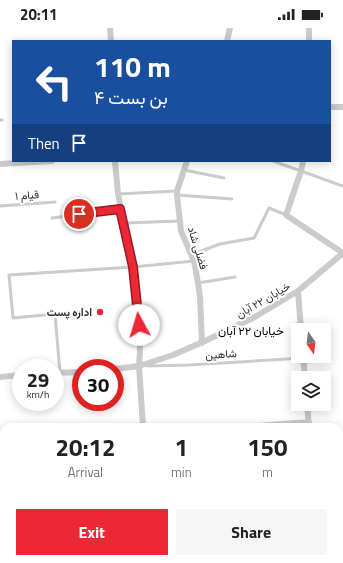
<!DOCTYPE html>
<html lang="en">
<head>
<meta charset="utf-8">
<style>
  :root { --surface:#fff; --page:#f6f6f6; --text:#222; --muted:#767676; --accent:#ec2836 }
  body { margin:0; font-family:"Titillium Web",Vazirmatn,sans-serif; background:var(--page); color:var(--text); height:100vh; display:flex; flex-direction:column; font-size:15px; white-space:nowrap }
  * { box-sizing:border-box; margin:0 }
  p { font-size:13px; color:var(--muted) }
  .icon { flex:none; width:22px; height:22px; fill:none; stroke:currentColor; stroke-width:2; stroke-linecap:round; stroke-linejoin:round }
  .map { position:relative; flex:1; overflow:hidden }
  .drawer { position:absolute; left:0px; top:395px; width:343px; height:140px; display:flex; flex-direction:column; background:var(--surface); border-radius:12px 12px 0 0; box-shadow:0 2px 10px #0003 }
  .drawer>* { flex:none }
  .hud { position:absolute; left:12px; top:12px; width:319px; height:122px; border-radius:0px; box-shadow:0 2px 10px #0003; background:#1a4fa0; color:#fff; overflow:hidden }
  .needle { width:26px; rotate:166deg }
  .tools { position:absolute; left:291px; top:295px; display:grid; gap:8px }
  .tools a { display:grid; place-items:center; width:40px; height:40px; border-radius:0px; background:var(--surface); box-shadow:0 2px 10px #0003; font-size:20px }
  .speed { position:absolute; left:12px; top:331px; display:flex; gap:8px; font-size:20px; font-weight:700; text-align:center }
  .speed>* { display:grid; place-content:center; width:52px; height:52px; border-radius:50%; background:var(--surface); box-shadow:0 2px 10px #0003; line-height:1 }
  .speed small { font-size:10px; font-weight:400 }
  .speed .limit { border:6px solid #d22; background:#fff; color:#111 }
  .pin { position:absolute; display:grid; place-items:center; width:34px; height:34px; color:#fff; margin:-17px; border:2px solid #fff; border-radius:50%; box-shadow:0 1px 4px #0007 }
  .me { position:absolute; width:44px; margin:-22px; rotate:354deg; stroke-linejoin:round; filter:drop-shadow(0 0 3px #0008) }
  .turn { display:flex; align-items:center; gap:14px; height:84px; padding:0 16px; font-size:18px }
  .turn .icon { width:52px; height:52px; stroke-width:2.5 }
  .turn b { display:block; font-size:28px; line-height:34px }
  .then { display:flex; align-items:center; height:38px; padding:0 16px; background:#0003; gap:8px; font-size:15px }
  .eta { display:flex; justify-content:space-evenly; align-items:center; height:68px; text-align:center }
  .eta b { font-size:24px; font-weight:700; line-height:28px }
  .cta { display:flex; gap:8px; margin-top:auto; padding:8px 16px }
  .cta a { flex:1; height:46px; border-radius:0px; background:var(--accent); color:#fff; font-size:16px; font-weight:700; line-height:46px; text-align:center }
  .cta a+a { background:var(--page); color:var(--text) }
  .status { display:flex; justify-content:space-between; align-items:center; height:28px; padding:0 20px; background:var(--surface); direction:ltr }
  .status svg { height:11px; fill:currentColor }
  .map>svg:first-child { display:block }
</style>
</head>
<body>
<div class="status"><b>20:11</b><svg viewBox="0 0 49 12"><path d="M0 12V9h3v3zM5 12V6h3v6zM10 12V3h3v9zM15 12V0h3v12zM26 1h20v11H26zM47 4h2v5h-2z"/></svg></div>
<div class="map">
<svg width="343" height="535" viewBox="0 0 343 535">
  <rect width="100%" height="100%" fill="#fff"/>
  <!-- green -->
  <path fill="#e4ecdb" d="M228,531H334V535H228Z"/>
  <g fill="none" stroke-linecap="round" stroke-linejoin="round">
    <!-- lane -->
    <path stroke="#cbcbcb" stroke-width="3" d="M0,92H2
      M273,133L343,158
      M184,142L224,150
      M118,166L177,163
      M177,167L232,171
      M0,178L55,174
      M52,190L120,181
      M124,195L180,193
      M191,227L220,216L254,210L269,180L286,187
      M198,255L235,249
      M147,338L189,337L303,330
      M60,345L55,286L13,290L9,247L133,239L194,233"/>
    <!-- street -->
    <path stroke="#cbcbcb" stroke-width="6" d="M110,0L111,13
      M227,13L230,0
      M309,13V0
      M330,79H343
      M115,133L118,166L133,239L139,297L140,323L139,338L143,399
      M187,133L177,163V167L181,203L194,233L198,255L200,269L202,315
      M303,133L301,143L286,187L343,225
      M0,136L52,133
      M298,263L301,302
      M303,328L305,350
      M115,341L139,338L173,327L205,313L253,290L298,263L343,225
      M55,345L81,344
      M0,349L21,347
      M307,376L309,399
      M246,399L309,394
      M155,531L156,535"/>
    <!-- secondary -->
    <path stroke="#b8b8b8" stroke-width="9" d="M339,457H343
      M339,483L343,482
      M0,527L4,522"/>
    <!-- primary -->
    <path stroke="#a6a6a6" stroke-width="10" d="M339,464H343
      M339,477H343
      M0,491C5,497 5,503 0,509"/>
  </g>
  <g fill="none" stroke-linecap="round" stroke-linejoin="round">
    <!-- route casing -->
    <g stroke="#991a23" stroke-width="10">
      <path id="route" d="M79,186L120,181L133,239L139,297"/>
    </g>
    <!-- route -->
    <use href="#route" stroke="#ec2836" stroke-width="7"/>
  </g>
  <!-- markers -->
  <circle fill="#ec2836" stroke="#fff" stroke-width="1.5" cx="100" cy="284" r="4"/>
  <g text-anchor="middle" stroke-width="4" stroke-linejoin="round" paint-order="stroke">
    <!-- street labels -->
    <g font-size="11" fill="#2e2e2e" stroke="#fff">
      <text transform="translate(27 167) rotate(-4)" y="4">قیام ۱</text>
      <text transform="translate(198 220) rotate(73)" y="4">فضلی شاد</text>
      <text transform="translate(263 272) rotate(-30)" y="4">خیابان ۲۲ آبان</text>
      <text transform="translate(221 326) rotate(-3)" y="4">شاهین</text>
    </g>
    <!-- poi labels -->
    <g font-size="11" font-weight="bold" fill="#2e2e2e" stroke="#fff" text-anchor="end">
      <text x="92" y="288">اداره پست</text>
    </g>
    <!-- neighbourhood labels -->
    <g font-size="12" fill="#000" stroke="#fff">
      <text x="251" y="307">خیابان ۲۲ آبان</text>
    </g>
  </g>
</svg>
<div class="tools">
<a><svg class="needle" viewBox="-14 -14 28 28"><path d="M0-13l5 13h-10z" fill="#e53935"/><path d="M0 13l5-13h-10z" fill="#767676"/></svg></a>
<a><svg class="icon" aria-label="layers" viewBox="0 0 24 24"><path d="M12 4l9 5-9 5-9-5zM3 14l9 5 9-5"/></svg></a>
</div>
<div class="speed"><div>29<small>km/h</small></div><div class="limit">30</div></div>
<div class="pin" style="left:79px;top:186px;background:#d93025"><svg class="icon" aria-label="arrive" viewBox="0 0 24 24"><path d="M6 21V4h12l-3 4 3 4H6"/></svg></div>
<svg class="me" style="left:139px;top:297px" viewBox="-20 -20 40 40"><circle r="19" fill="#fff"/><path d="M0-13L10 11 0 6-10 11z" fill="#ec2836"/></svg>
<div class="hud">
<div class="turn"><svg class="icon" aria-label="left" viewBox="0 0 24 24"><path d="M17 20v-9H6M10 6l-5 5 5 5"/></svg><div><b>110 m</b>بن بست ۴</div></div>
<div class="then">Then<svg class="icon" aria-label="arrive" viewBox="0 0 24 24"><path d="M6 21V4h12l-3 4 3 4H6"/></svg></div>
</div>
<section class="drawer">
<div class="eta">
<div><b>20:12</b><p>Arrival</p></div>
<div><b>1</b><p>min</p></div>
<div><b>150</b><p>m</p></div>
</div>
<div class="cta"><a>Exit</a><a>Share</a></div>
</section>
</div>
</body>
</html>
